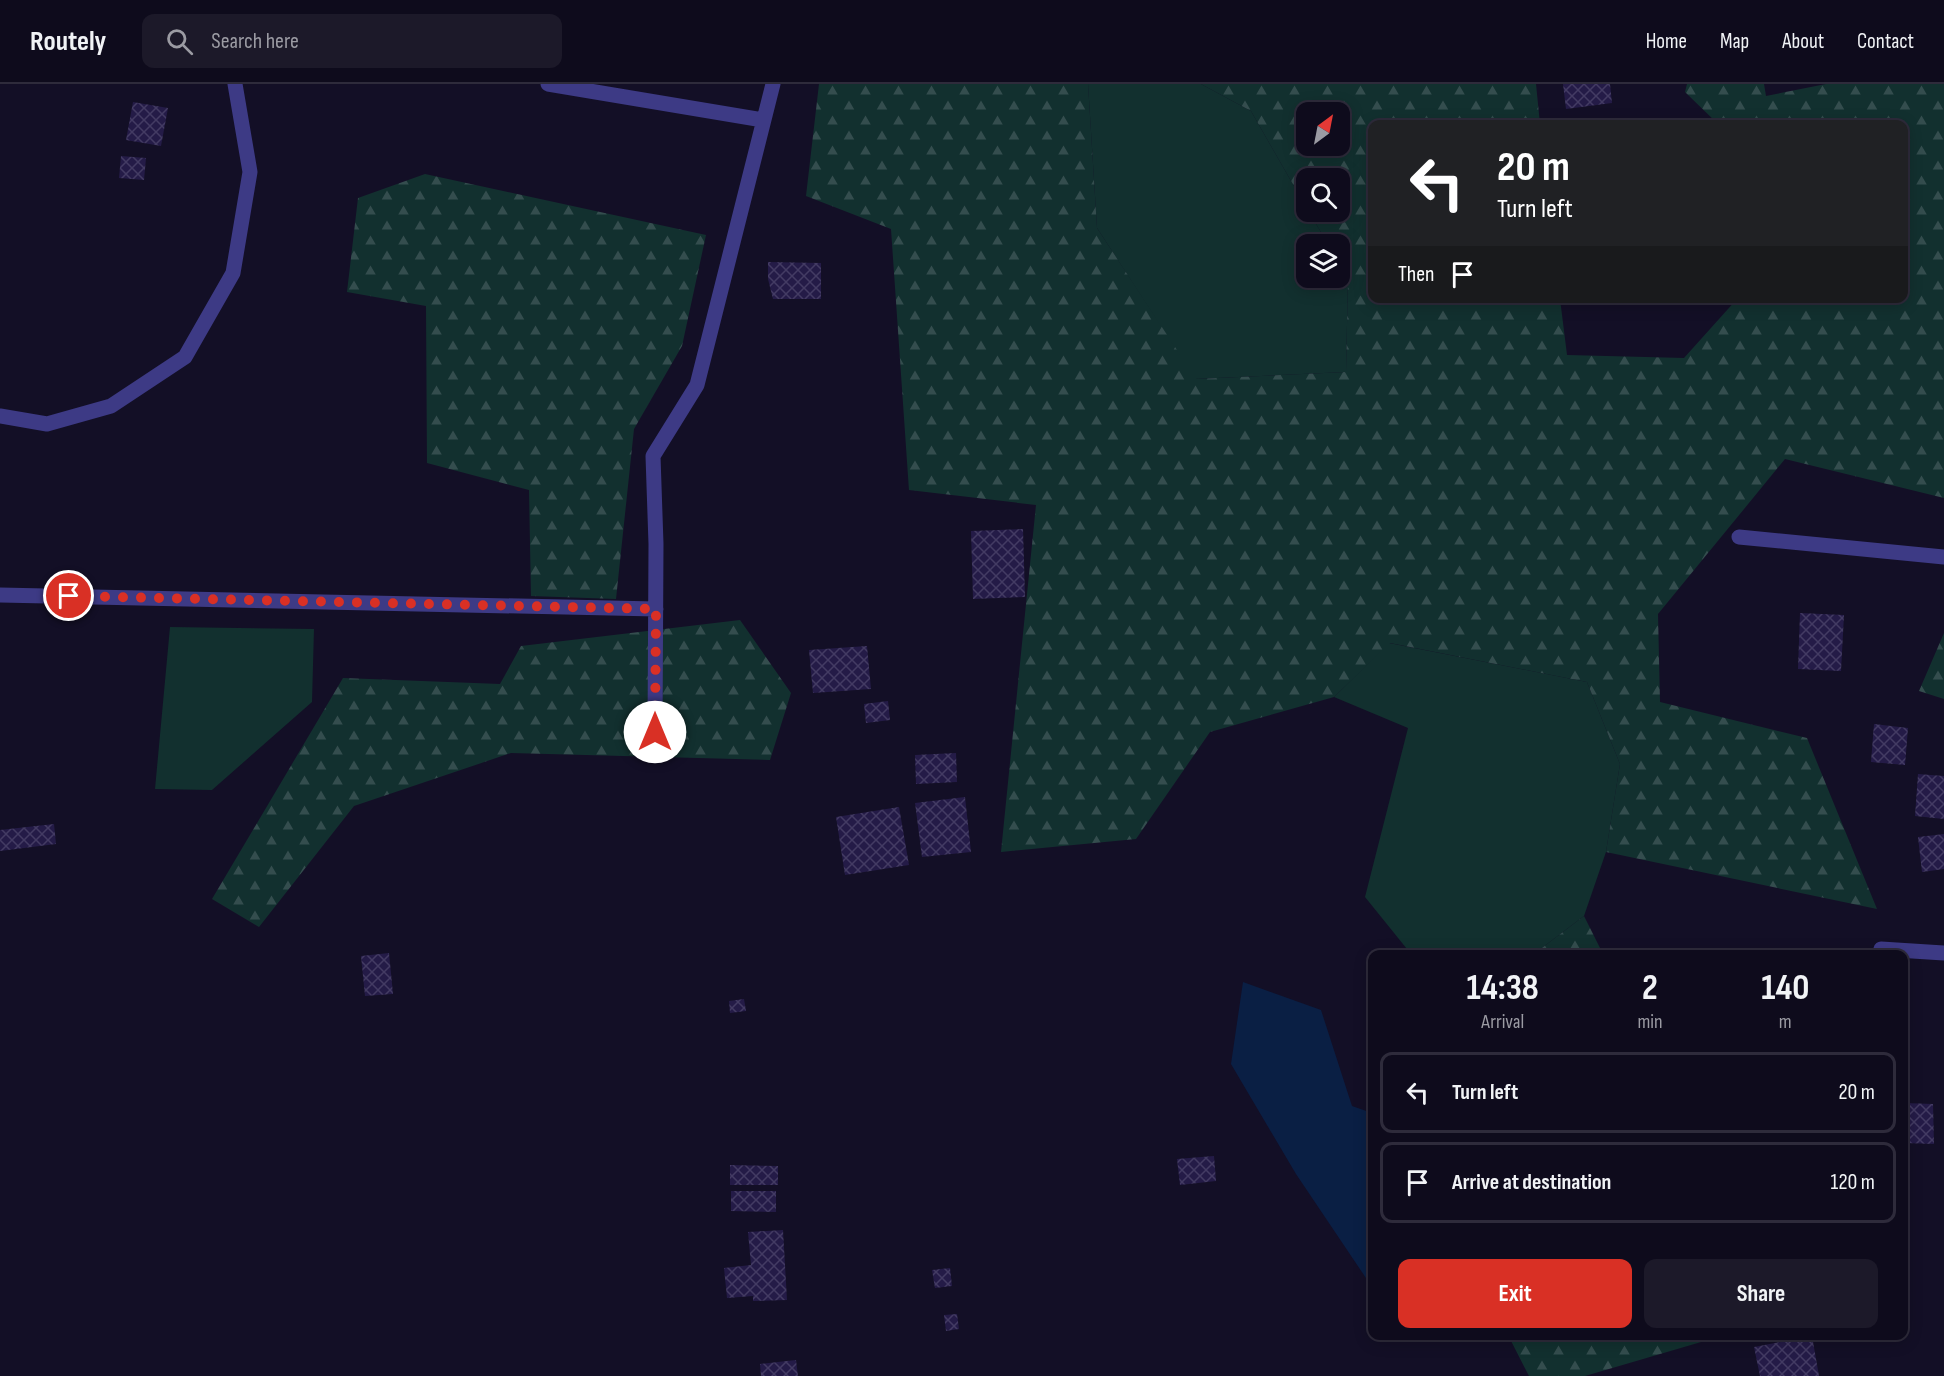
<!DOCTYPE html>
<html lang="en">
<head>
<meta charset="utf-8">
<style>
  :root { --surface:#0e0b1c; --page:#1c1929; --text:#f1f3f6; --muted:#9b9ba3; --line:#2e2b3b; --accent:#d93025 }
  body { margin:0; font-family:"Sofia Sans Condensed",sans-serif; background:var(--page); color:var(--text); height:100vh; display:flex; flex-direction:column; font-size:22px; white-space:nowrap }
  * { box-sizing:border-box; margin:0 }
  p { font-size:20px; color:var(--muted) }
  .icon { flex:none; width:33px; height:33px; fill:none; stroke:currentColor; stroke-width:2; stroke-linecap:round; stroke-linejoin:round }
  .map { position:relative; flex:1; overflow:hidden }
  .details { position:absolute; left:1368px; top:866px; width:540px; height:390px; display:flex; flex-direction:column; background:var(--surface); border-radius:12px; box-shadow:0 3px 15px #0003,0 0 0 2px var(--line) }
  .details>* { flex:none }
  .top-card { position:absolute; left:1368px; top:36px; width:540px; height:183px; border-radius:12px; box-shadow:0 3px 15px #0003,0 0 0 2px var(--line); background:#202124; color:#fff; overflow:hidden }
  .needle { width:39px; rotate:32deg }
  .buttons { position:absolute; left:1296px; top:18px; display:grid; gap:12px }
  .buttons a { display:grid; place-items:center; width:54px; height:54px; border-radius:12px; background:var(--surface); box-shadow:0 3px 15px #0003,0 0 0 2px var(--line); font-size:30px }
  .pin { position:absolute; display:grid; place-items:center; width:51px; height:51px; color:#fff; margin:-26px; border:3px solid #fff; border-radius:50%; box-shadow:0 2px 6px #0007 }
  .me { position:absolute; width:66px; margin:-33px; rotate:0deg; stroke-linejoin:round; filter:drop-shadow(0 0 4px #0008) }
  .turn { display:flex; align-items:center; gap:21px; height:126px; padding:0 30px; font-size:27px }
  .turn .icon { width:78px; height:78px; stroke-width:2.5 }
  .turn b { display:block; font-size:42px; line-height:51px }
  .then { display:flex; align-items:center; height:57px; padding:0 30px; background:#0003; gap:12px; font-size:22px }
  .eta { display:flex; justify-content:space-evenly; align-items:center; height:102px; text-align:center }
  .eta b { font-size:36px; font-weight:700; line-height:42px }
  .primary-button { display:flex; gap:12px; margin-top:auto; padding:12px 30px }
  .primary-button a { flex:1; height:69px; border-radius:12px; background:var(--accent); color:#fff; font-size:24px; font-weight:700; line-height:69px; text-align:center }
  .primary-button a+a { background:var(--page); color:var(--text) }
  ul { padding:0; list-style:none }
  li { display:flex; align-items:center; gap:18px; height:81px; margin:0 12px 9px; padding:0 18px; border:3px solid var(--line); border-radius:12px }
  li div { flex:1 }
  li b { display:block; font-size:22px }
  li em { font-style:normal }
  header { display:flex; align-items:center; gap:36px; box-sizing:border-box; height:84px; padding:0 30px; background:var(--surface); border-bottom:2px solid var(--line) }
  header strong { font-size:28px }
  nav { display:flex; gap:33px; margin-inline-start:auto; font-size:21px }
  .search { width:420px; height:54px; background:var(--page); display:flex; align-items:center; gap:15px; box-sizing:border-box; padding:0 21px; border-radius:12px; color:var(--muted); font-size:22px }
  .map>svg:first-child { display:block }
</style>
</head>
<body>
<header>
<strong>Routely</strong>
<div class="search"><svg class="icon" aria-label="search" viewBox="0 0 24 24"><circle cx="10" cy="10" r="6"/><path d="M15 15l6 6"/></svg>Search here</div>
<nav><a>Home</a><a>Map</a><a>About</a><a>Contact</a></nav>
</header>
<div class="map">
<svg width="1944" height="1292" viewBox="0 0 1944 1292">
  <defs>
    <pattern id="forest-firs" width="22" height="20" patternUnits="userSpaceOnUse" patternTransform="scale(1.5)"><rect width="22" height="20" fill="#12302f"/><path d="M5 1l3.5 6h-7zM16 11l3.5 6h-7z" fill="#344d4e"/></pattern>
    <pattern id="building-cross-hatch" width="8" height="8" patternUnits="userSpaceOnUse" patternTransform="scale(1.5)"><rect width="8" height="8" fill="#241b47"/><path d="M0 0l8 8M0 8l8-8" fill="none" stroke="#433b63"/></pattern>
  </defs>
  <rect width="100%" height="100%" fill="#130f26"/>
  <!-- grass -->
  <path fill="#12302f" d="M1088,0H1201L1251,27L1306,123V128H1309L1328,160H1306V194H1340V180L1348,194L1346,288L1195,295L1097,144Z
    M170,543L314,545L312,618L212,706L155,705Z
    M1389,559L1587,598L1620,680L1606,768L1584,832L1534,870H1411L1365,813L1408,644L1334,613Z"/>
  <!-- forest -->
  <path fill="url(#forest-firs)" fill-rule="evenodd" d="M819,0H1088L1097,144L1196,295L1346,288L1348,194L1340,180V160H1328L1309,128H1340V94H1306V123L1251,27L1201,0H1536L1540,40H1372V214L1560,215L1567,271L1684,274L1737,215L1904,214V40H1718L1685,8L1687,0H1764L1766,12L1826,0H1944V414L1785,375L1658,530L1660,618L1807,654L1877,825L1606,768L1620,680L1587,598L1390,559L1334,613L1210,648L1136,755L1001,768L1036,421L909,406L891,145L806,112ZM1340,28V62H1306V28Z
    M425,90L706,151L682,262L634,345L616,515L531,512L529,406L427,379L426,222L347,208L358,114Z
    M740,536L791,609L770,676L511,669L354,722L259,843L212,815L343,594L500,600L521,562Z
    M1944,549V615L1919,607Z
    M1584,832L1603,870H1534Z
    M1508,1251H1725L1585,1292H1529Z"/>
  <!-- water -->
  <path fill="#0a1f44" d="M1243,898L1321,926L1352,1022L1372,1029V1203L1296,1090L1231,980Z"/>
  <!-- building -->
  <path fill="url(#building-cross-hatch)" d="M1563,0H1610L1612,19L1566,25Z
    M133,18L168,24L161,62L126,56Z
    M121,72L146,74L144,96L119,94Z
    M768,178L821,179V215H773L768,195Z
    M1023,445L1025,513L973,515L971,447Z
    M1800,529L1844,531L1841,587L1798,585Z
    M867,562L871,605L813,609L809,566Z
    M888,617L890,636L866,639L864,620Z
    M1874,640L1908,644L1905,681L1871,678Z
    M956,669L957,698L916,700L915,671Z
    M1918,690L1944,692V735L1915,732Z
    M965,713L971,768L922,773L915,719Z
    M899,723L909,781L845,791L836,733Z
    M54,740L56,760L0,767V746Z
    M1944,750V785L1922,788L1918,753Z
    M389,869L393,910L365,912L361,872Z
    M744,915L746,927L730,929L729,917Z
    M1904,1019L1933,1020L1934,1060L1904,1059Z
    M1214,1072L1216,1097L1180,1101L1177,1075Z
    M730,1081L778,1082V1101H730Z
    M731,1107H776V1128L731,1127Z
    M783,1146L787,1216L753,1217V1212L727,1214L724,1184L751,1181L748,1148Z
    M950,1184L952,1202L935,1204L932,1186Z
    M957,1230L959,1245L946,1247L944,1231Z
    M1812,1252L1819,1292H1760L1754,1263Z
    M796,1276L798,1292H761L760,1280Z"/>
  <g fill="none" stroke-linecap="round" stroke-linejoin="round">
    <!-- minor -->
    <path stroke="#3d3a85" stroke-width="15" d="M548,0L763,36
      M0,332L47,340L111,322L185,273L233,189L250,88L235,0
      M1739,453L1944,473
      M0,511L656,525
      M655,648L656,460L653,372L697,301L773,0
      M1880,870L1881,865L1944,869"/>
  </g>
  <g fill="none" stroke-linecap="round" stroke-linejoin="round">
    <!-- route -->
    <path stroke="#d93025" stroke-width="10" stroke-dasharray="0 18" d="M69,512L656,525L655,648"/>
  </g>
</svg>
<div class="buttons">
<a><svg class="needle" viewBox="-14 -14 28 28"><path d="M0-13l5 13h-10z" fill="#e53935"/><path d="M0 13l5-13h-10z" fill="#9b9ba3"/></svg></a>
<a><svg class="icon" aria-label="search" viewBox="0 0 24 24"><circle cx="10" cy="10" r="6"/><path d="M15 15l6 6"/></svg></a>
<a><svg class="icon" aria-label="layers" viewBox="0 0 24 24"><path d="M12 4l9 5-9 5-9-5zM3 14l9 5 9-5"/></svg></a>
</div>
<div class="pin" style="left:69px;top:512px;background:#d93025"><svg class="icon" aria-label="arrive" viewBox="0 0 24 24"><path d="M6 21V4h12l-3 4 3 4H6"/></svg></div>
<svg class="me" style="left:655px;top:648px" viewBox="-20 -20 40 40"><circle r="19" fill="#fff"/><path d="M0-13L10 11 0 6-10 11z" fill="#d93025"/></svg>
<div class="top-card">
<div class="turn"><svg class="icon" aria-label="left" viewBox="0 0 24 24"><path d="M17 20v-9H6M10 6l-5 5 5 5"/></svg><div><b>20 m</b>Turn left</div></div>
<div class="then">Then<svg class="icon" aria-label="arrive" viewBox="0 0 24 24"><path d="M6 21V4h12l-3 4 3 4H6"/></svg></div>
</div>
<section class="details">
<div class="eta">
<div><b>14:38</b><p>Arrival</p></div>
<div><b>2</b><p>min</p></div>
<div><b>140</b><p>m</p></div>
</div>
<ul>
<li><svg class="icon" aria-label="left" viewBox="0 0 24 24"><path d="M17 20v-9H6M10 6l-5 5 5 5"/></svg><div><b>Turn left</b></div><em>20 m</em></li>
<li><svg class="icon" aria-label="arrive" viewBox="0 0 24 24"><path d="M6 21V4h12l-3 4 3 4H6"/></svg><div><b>Arrive at destination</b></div><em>120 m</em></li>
</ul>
<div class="primary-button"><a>Exit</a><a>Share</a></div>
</section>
</div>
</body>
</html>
